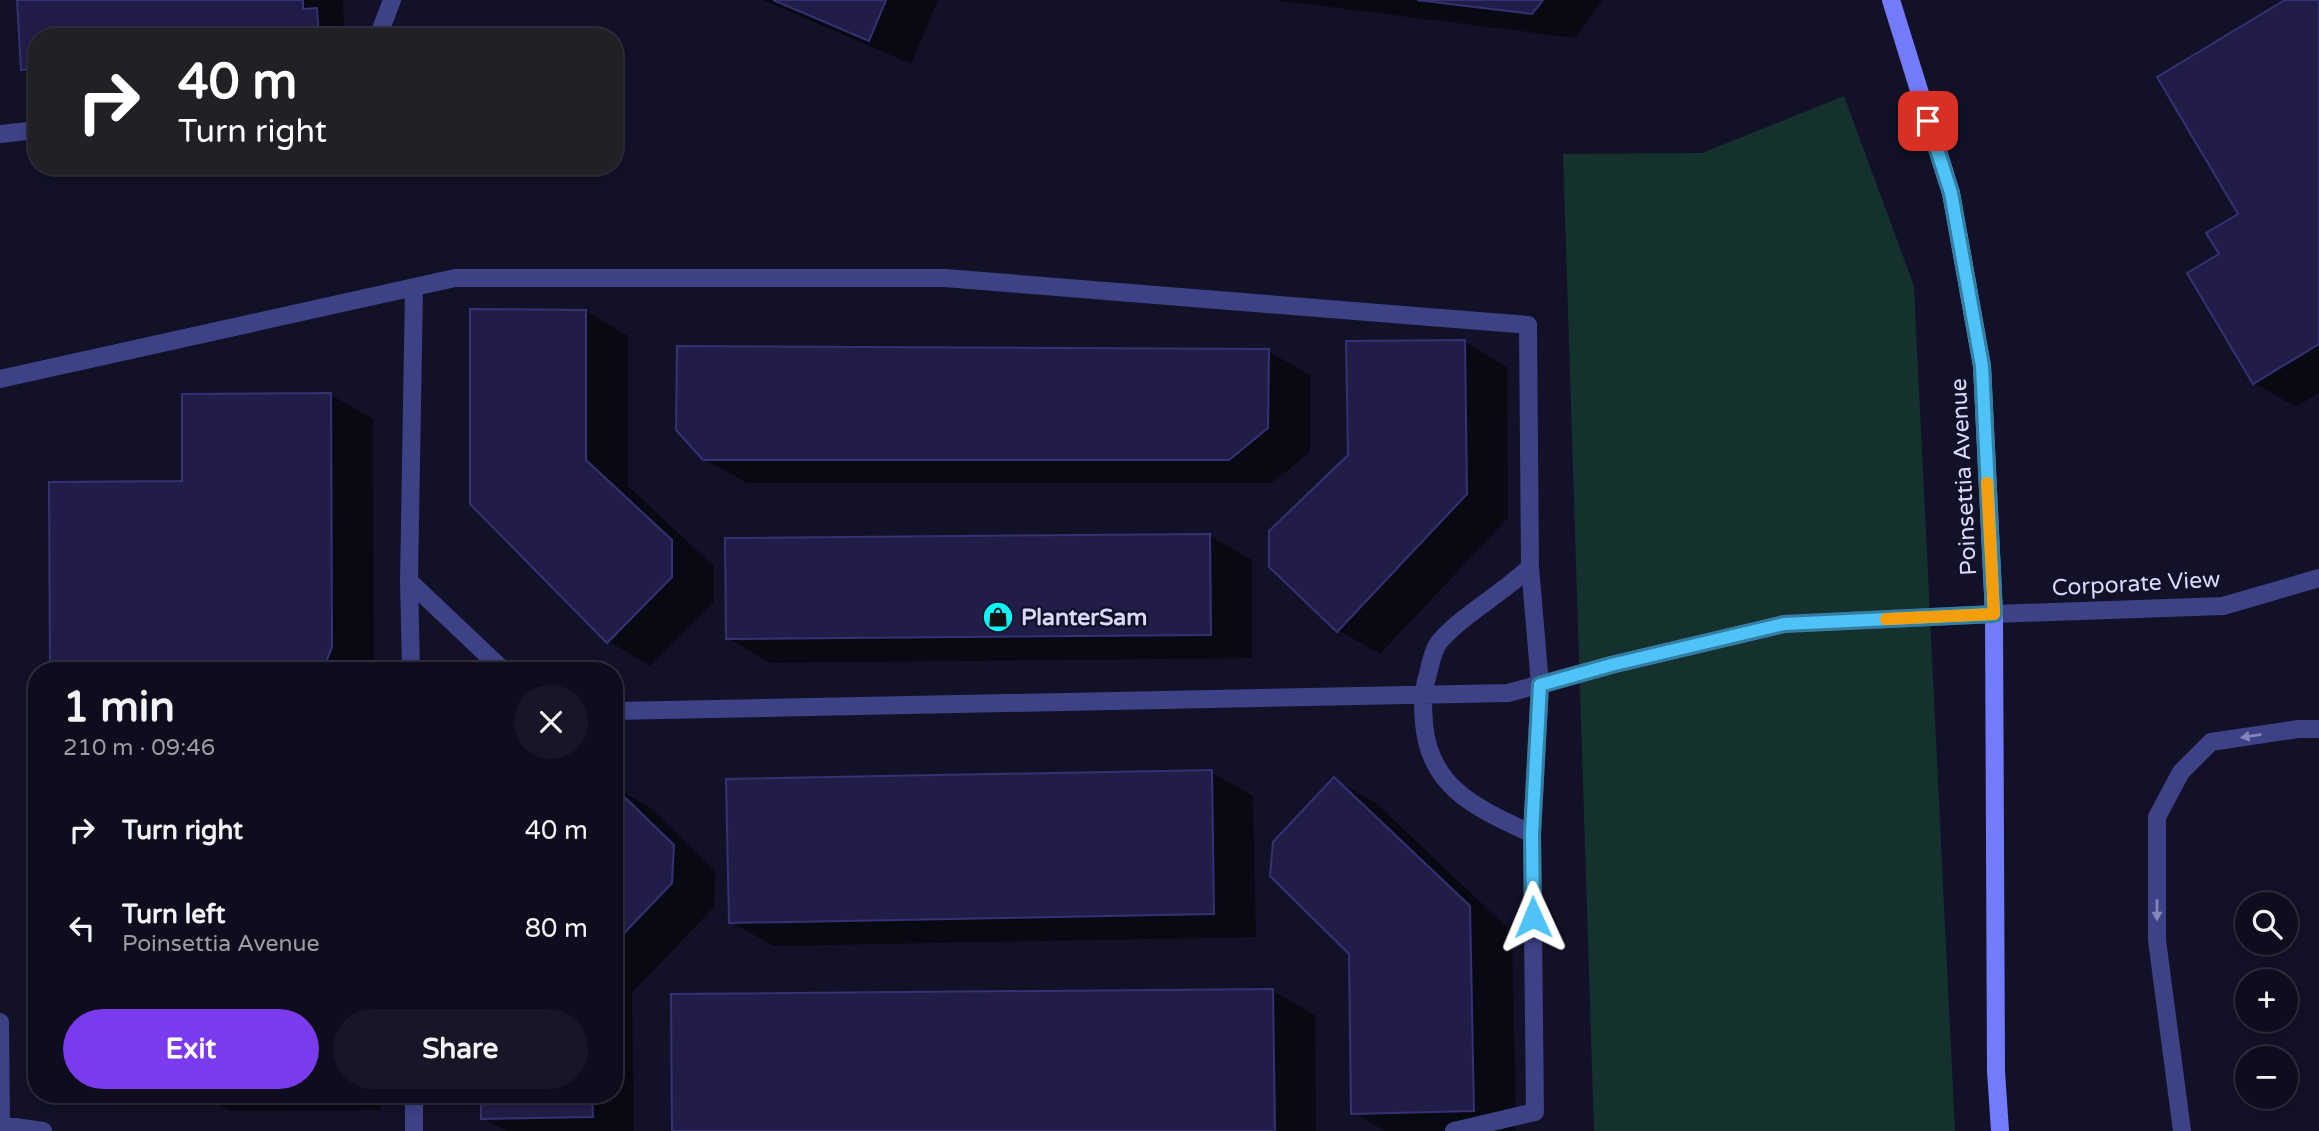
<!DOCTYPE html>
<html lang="en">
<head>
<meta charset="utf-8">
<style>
  :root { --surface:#0e0d1d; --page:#171626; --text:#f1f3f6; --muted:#9b9ca4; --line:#2e2d3b; --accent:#7c3aed }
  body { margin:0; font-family:"Varela Round",sans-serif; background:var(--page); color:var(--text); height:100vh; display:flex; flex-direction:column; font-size:26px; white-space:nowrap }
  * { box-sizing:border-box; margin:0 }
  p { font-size:23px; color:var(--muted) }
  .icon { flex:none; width:38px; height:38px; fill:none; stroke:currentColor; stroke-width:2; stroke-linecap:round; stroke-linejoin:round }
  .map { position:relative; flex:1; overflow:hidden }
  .details { position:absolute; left:28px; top:662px; width:595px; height:441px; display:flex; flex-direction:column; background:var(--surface); border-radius:28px; box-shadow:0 4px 10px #0003,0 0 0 2px var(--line) }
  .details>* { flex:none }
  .top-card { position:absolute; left:28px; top:28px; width:595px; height:147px; border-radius:28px; box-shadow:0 4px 10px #0003,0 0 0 2px var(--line); background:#202124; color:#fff; overflow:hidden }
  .fabs { position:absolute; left:2235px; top:892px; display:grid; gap:14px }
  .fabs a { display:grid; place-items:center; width:63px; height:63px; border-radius:50%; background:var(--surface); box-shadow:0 4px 10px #0003,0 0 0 2px var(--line); font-size:35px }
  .pin { position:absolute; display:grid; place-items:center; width:60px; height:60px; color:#fff; margin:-30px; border-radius:14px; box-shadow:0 4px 10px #0006 }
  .me { position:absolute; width:77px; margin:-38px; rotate:359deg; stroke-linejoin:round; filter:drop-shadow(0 0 5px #0008) }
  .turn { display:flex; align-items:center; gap:24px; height:147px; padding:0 35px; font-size:32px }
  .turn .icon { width:91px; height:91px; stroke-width:2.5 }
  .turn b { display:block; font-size:49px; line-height:60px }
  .round { display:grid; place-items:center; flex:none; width:74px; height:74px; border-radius:37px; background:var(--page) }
  .overview { display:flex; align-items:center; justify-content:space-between; height:119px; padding:0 35px }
  h1 { font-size:42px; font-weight:800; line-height:52px }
  .cta { display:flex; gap:14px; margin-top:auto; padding:14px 35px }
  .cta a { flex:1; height:80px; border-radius:42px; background:var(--accent); color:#fff; font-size:28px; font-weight:800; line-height:80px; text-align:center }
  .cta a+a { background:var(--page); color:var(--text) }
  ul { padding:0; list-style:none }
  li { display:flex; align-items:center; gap:21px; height:98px; padding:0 35px }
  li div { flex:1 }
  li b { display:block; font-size:26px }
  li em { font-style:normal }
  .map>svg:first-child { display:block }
</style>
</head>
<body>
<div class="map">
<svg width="2319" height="1131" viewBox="0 0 2319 1131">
  <rect width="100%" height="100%" fill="#121127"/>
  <!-- green -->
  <path fill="#14312d" d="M1844,96L1914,286L1955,1131H1594L1563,154L1702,153Z"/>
  <!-- shadow -->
  <path fill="#0007" d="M19,0H343L344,26L359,34V37H37V77L23,69Z
    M763,0H938L911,64Z
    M1273,0H1603L1575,38Z
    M2289,0H2319V393L2296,407L2254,383L2222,255L2241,214Z
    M472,311H586L628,336V486L714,566V602L650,666L608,641Z
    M1465,342L1507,367L1508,518L1380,654L1338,630Z
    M1268,351L1310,375V452L1272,483H747L704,459Z
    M331,395L373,419L374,670H51V484L183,483Z
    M1210,536L1252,560V658L770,663L728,638Z
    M1211,772L1253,796L1256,937L773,946L731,922Z
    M1334,779L1376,803L1512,932L1516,1131H1385L1353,1112L1351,953Z
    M614,787L651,808L715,871L714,907L632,993L634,1131H506L483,1118L482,1094H614Z
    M1273,991L1315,1015L1316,1131H674Z
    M201,1094H381V1110L230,1111Z"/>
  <!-- building -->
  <path fill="#221d48" stroke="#373073" stroke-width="2" d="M17,0H303V9L317,8L319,37H37V69L21,70Z
    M773,0H886L869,41Z
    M1417,0H1543L1532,14Z
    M2285,0H2319V344L2253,384L2187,273L2219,254L2206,233L2238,214L2157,77Z
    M470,309L586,310V460L672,540V577L607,643L470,504Z
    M1465,340L1467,494L1337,632L1269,567V531L1348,455L1346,341Z
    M677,346L1269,349L1268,428L1229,460H703L676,430Z
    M331,393L332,647L323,670H50L49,482L182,481V394Z
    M1210,534L1211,635L726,639L725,538Z
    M1212,770L1214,914L729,923L726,779Z
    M1334,777L1470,906L1474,1111L1351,1114L1349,954L1270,876L1273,842Z
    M614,787L674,845L672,883L614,944Z
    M1273,989L1275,1131H672L671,994Z
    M481,1094H592L593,1117L481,1119Z"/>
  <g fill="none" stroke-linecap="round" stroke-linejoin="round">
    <!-- service -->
    <path stroke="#3d4185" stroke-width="18" d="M378,37L392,0
      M0,134L37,130
      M414,287L409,581L503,670
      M0,379L455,278H945L1528,325L1530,567C1502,594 1466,612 1440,641C1432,650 1430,669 1426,681C1422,696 1423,708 1424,723C1429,789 1479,809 1532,834L1535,1112L1454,1131
      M1530,567L1540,685L1532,834
      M409,581L411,670
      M614,711L1508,693L1611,665L1784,624L1994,614
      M0,1022L1,1125L43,1131
      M414,1131V1094
      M2182,1131L2157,940V817L2181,772L2211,742L2298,729H2319"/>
    <!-- minor -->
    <path stroke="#3d4185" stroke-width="18" d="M1994,614L2223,606L2319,578"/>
    <!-- secondary -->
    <path stroke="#737bfa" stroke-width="18" d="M1891,0L1951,193L1982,366L1994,614L1996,1071L2000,1131"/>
  </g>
  <!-- one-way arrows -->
  <defs><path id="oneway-solid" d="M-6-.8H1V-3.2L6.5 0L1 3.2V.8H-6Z" transform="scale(1.75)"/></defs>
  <g fill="#8385bb">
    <use href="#oneway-solid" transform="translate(2251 736) rotate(171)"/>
    <use href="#oneway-solid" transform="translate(2157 910) rotate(90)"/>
  </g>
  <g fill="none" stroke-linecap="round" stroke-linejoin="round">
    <!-- route casing -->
    <g stroke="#337fa1" stroke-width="18">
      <path id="route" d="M1533,917L1532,834L1540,685L1611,665L1784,624L1994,614L1982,366L1951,193L1928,121"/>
    </g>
    <!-- route -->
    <use href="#route" stroke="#4fc3f7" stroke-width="12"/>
    <!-- slow -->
    <path stroke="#f59e0b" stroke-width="12" d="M1886,619L1994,614L1987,483"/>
  </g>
  <!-- icons -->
  <defs>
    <g id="shop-disc" transform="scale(1.575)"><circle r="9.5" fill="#0bf4f7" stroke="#121127"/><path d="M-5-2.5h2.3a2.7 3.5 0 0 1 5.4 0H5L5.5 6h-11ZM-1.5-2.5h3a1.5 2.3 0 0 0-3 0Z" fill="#111"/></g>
  </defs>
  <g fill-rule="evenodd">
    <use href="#shop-disc" x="998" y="617"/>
  </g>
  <g text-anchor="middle" stroke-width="5" stroke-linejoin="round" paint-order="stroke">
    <!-- street labels -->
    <g font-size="23" fill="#d9d8fe" stroke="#121127">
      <text transform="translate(1963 477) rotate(-93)" y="8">Poinsettia Avenue</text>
      <text transform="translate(2136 583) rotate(-3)" y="8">Corporate View</text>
    </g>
    <!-- poi labels -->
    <g font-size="23" font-weight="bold" fill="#d9d8fe" stroke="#121127" text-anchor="start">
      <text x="1021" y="625">PlanterSam</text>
    </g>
  </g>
</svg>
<div class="fabs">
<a><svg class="icon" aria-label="search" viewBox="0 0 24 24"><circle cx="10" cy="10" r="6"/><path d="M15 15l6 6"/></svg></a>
<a>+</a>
<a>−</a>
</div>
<div class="pin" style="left:1928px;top:121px;background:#d93025"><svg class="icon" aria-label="arrive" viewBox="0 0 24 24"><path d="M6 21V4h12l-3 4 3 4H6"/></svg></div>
<svg class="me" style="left:1533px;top:917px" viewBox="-20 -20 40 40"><path d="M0-17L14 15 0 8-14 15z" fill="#4fc3f7" stroke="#fff" stroke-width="4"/></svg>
<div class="top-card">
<div class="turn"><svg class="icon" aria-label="right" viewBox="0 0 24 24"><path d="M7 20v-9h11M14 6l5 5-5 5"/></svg><div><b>40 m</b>Turn right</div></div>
</div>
<section class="details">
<div class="overview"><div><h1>1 min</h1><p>210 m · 09:46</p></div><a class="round"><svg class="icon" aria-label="close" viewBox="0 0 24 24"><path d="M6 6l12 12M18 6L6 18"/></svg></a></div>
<ul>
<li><svg class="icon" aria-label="right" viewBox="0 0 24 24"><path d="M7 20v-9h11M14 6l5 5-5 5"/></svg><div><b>Turn right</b></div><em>40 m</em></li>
<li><svg class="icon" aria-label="left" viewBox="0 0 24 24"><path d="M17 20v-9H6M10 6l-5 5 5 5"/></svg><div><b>Turn left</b><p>Poinsettia Avenue</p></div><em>80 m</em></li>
</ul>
<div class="cta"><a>Exit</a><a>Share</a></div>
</section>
</div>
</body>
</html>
